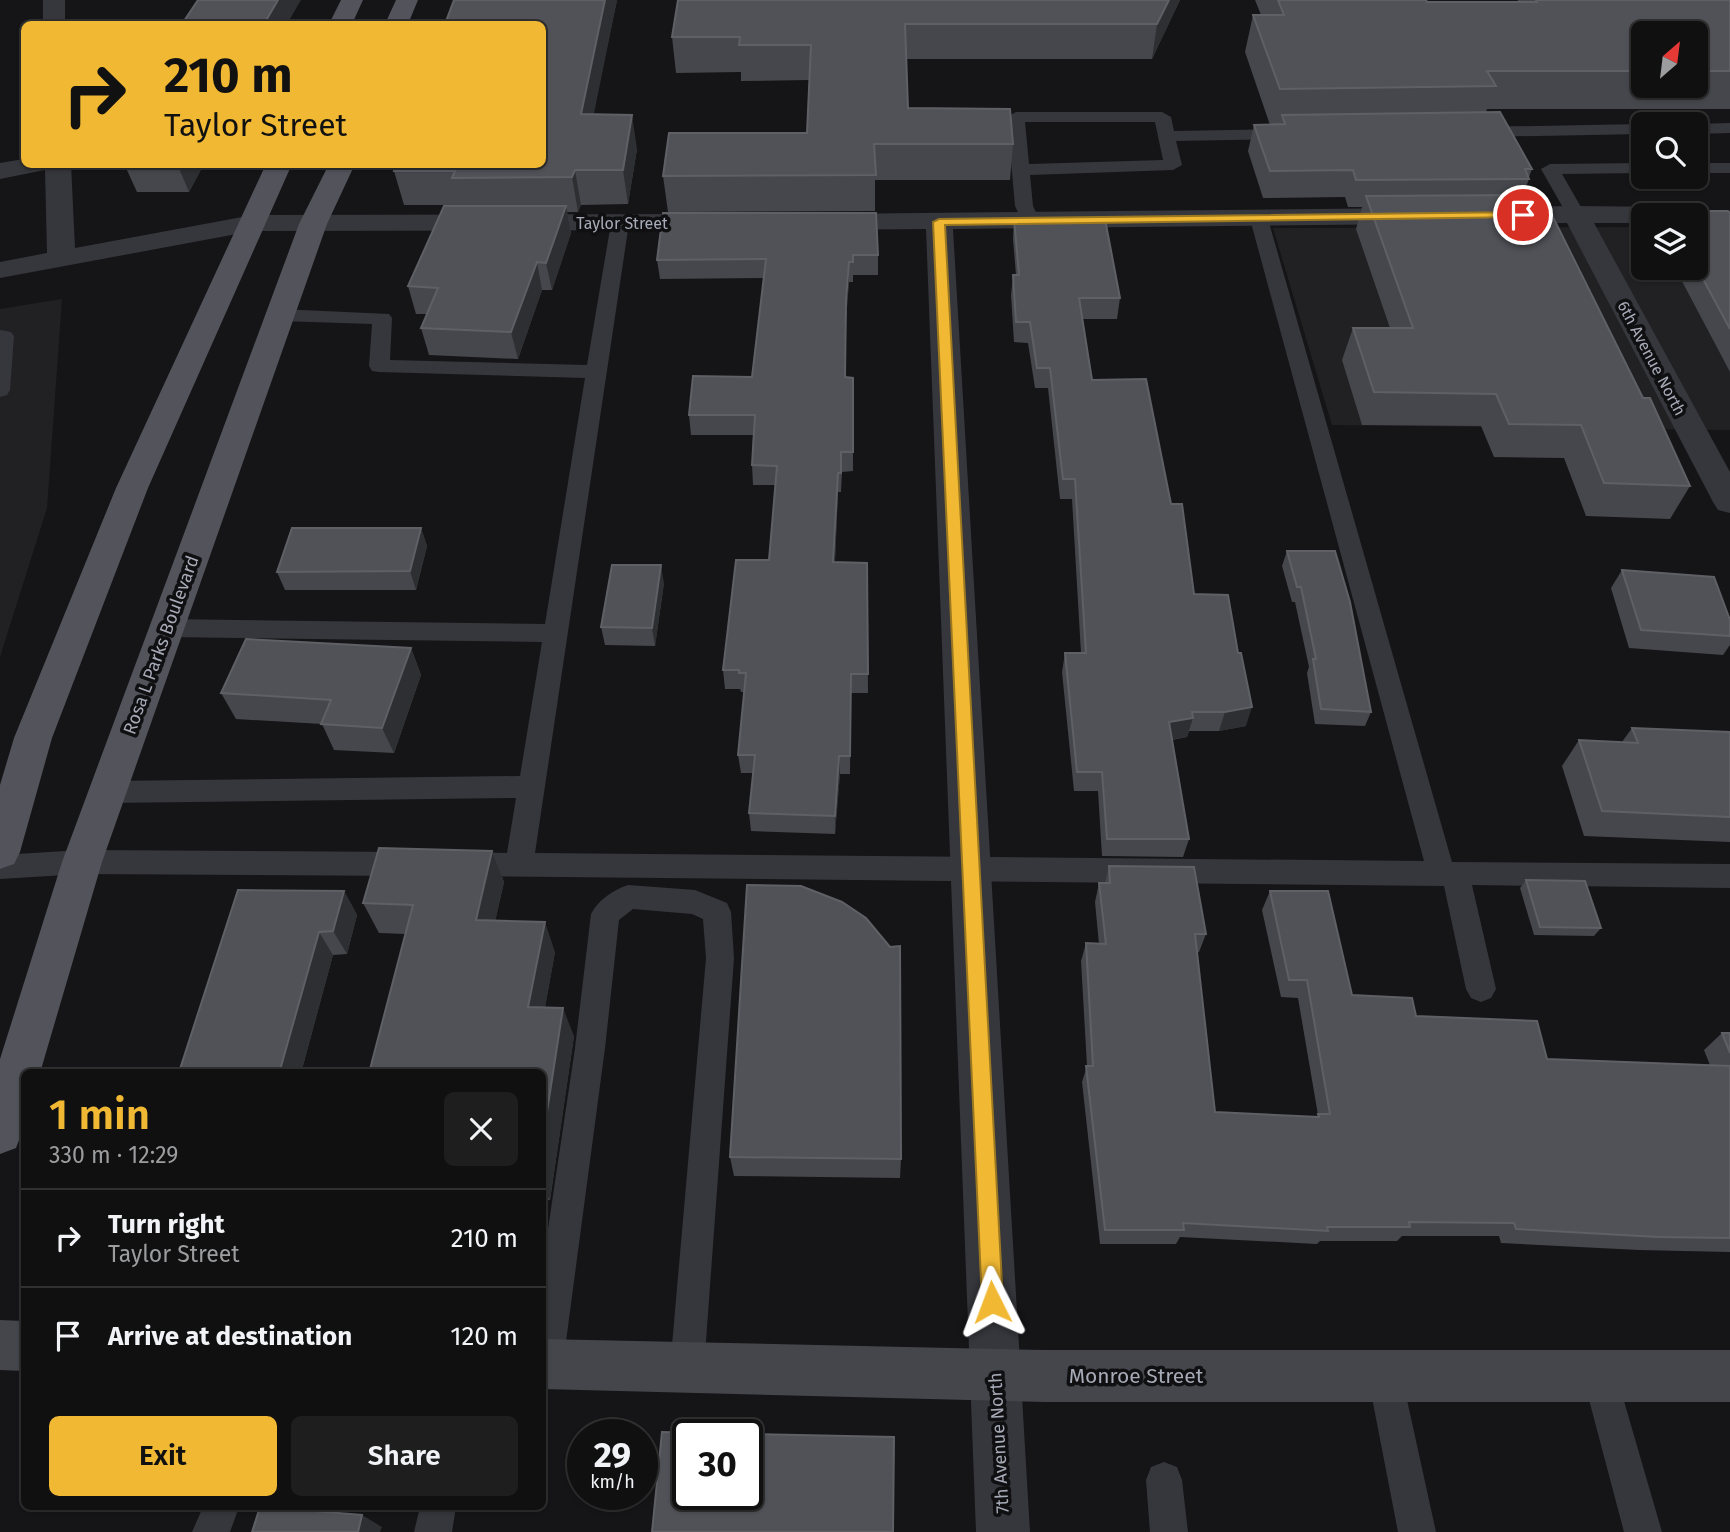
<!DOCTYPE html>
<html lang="en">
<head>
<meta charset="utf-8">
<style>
  :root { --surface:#101011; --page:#1e1e1f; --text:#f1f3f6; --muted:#9c9d9f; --line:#303031; --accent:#f0b833 }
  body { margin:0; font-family:"Fira Sans",sans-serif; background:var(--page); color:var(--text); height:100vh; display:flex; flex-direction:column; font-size:26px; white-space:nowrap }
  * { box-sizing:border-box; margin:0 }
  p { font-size:23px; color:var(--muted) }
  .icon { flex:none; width:38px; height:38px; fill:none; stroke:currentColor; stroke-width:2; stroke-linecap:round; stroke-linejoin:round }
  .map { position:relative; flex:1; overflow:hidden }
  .side { position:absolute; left:21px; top:1069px; width:525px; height:441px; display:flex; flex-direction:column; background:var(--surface); border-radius:10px; box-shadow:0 2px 5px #0004,0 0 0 2px var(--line) }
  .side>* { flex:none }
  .hud { position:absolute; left:21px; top:21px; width:525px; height:147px; border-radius:10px; box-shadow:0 2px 5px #0004,0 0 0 2px var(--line); background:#f0b833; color:#111; overflow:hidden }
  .needle { width:46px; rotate:28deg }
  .tools { position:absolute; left:1631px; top:21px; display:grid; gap:14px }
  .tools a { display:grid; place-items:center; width:77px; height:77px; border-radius:10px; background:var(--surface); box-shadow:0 2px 5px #0004,0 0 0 2px var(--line); font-size:35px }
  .speed { position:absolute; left:567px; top:1419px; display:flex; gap:14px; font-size:35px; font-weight:700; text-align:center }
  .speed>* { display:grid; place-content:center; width:91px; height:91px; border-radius:50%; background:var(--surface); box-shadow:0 2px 5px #0004,0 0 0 2px var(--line); line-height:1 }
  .speed small { font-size:18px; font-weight:400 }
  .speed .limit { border:4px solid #111; border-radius:10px; background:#fff; color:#111 }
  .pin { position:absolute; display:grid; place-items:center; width:60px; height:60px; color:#fff; margin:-30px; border:4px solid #fff; border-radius:50%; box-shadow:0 2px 7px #0007 }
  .me { position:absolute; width:77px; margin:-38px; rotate:357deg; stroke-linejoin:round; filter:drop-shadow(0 0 5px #0008) }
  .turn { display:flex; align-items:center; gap:24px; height:147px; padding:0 28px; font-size:32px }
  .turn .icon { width:91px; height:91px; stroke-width:2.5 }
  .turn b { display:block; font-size:49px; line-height:60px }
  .round { display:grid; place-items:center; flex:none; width:74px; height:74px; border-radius:10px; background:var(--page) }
  .summary { display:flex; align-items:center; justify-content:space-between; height:119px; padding:0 28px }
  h1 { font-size:42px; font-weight:600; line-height:52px; color:var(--accent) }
  .primary-button { display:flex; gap:14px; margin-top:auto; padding:14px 28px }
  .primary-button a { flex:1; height:80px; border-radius:10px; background:var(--accent); color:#111; font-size:28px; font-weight:600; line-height:80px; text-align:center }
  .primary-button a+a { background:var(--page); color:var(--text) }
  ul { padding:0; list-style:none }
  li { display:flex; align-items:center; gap:21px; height:98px; padding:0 28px; border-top:2px solid var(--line) }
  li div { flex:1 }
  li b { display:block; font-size:26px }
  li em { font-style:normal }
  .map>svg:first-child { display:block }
</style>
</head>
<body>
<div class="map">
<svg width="1730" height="1532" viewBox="0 0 1730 1532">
  <rect width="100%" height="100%" fill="#151517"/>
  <!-- built -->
  <path fill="#212124" d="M1643,227V268H1696L1730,227V430L1332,425L1273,228Z
    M62,299L47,508L0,657V309Z"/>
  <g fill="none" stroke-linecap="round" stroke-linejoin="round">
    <!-- lane -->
    <path fill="#36373c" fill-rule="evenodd" d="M1016,112H1162L1171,117L1174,131L1287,129L1296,134L1287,139L1176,141L1182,165L1173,170L1030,175L1033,206L1040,221L1031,227L1024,225L1015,206L1007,117ZM1025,122H1155L1163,160L1029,164Z
      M1730,123V133L1696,134L1694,124Z
      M1643,124V134L1476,137L1467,132L1476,127Z
      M1643,163V173L1562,174L1585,214L1576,220L1569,218L1541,169L1550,164Z
      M1696,163H1730V173H1696Z
      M1259,213L1268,219L1452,862L1730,864V888L1472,885L1496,989L1491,998L1481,1002L1471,998L1466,989L1444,886L461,876L451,872L447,864L451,856L461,852L507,853L516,798L107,803L98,800L94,792L98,784L107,781L520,776L542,642L167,637L158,634L155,628L158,622L167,619L545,624L585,378L379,372L372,371L369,366L372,324L280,321L273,319L270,315L273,311L280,309L389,314L392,318L390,360L587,365L611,223L620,217L629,223L535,853L1424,861L1250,219Z
      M0,330L11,332L14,336L10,390L7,395L0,397Z
      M82,850L409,852L419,856L423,864L419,872L409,876L82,874L0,879V855Z
      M628,885L695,890L727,903L731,912L734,958L704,1368L699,1380L687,1385L675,1380L670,1368L706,958L703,919L692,914L633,909L619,920L605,1048L563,1364L558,1376L546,1381L542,1380V1269L575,1048L591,914C598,900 613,890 628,885Z
      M1385,1360L1397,1365L1402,1377L1436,1532H1398L1368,1377L1373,1365Z
      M1600,1360L1612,1365L1617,1377L1662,1532H1624L1583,1377L1588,1365Z
      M1164,1462L1177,1467L1182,1480L1188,1532H1150L1146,1480L1151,1467Z
      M203,1507H239L230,1532H192Z
      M420,1507H456L452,1532H414Z"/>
    <!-- street -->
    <path fill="#36373c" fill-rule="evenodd" d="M43,0H65V24H43Z
      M24,159V164H71L75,248L253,215L715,214L725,216L729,222L725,228L715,230L253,231L0,278V262L47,253L45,170L0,179V163Z
      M1576,206L1668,207L1678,209L1682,215H1643V223H1594L1730,472V513L1718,510L1713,502L1567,223H1499L1489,221L1485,215L1489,209L1499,207Z
      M1411,208L1421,210L1425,216L1421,222L1411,224L953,229L1030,1532H976L926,229L824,230L814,228L810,222L814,216L824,214Z"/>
    <!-- secondary -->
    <path fill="#44464c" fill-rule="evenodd" d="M0,1320L24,1321V1371L0,1370Z
      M542,1339L1044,1350H1730V1402H1044L542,1389Z"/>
    <!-- primary -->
    <path fill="#52535b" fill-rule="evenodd" d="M341,0H363L352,24H329Z
      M396,0H418L408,24H385Z
      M266,164H292L148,488L52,738L20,852L14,864L0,869V785L14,738L116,488Z
      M329,164H355L327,224L102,862L40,1073H24V1127L16,1148L0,1154V1059L62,862L299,224Z"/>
  </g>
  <!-- wall -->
  <path fill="#46474c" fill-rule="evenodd" d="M617,0L593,114L637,149L628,204L581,205L578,212H567L571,233L552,290H542L518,359L429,355L421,328L427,314H416L408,286L459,206V205H404L394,171Z
    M678,0H1180L1152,59H906L908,108L1013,144L1010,180H875V211L668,212L663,176L807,133L809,80L741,81V72L676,73L672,37Z
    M1255,0H1426L1427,2H1517L1518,0H1730V109H1487L1486,112L1532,169L1529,177V179L1523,195L1643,398L1690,486L1670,519L1586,516L1564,458L1494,457L1481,426L1362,425L1342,360L1353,328H1390L1356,229L1362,207H1348L1345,197L1263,198L1248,151L1254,125H1270L1245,52L1253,15H1261ZM1643,33H1696V86H1643Z
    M92,164H204L189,192H137L126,168L94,167Z
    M1666,211L1730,213V372L1675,268H1696V215H1663Z
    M1014,219L1120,298L1117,319H1082L1092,380L1171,504L1194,594L1246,726L1219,731H1189L1187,737L1172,740L1189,839L1183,857L1102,856L1098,791H1074L1062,672L1065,653H1081L1072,499H1060L1048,388H1035L1028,343L1014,342L1011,295L1013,275H1016L1013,239Z
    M878,255V275H853V282H849L846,320V377L853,378V471L842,472L841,492H838L835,562L867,563L868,693H851L850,774H840L835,834L751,831L749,813L753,773H741L738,755L744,692H741L740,689H725L723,670L769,560L776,485H753L752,465L753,435H691L689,415L752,377L764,278L660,279L657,260Z
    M421,528L427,546L416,590H285L277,572Z
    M1287,551L1371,712L1365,726L1315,724L1307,673L1309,667L1295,602H1292L1282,566Z
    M1622,570L1730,620V645L1723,655L1629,648L1611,588Z
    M664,583L655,646L605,645L601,627Z
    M411,648L421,675L394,753L334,750L322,724L236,719L221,693Z
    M1632,728L1730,732V842L1584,836L1562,766L1579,740L1622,742Z
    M492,851L504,882L495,921L555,952L545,1007L574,1036L550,1200H542V1073L406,934L379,933L363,903Z
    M1109,866L1206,934L1199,952H1197L1215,1112L1316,1117L1318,1115L1298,998L1281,997L1262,910L1270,891L1352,995L1547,1059L1710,1065L1704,1050L1722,1033H1730V1252L1639,1250L1501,1243L1499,1236H1402L1397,1241H1320L1317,1244L1180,1237L1176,1244H1100L1082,1082L1087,1066L1081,961L1086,943L1099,944L1095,902L1099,883H1105Z
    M1526,880L1601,928L1594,936L1534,935L1520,888Z
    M344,891L357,915L347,954L333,955L301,1073H184L180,1069Z
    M890,947L901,1159L900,1178L734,1176L730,1157Z"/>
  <!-- shaded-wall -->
  <path fill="#2e2f32" d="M278,0H301L287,24H264Z
    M605,0H617L587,148L581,114Z
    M1169,0H1180L1152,59L1157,24Z
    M632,115L637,149L628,204L623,170Z
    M178,164H204L189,192L178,166Z
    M575,170L581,205L578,212L572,177Z
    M566,206L571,233L552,290L546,263Z
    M537,262L542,290L518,359L511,332Z
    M849,262V282L846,320V300Z
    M838,473V492L834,581L833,562Z
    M421,528L427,546L416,590L410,571Z
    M661,565L664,583L655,646L652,628Z
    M411,648L421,675L394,753L382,728Z
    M1252,707L1246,726L1219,731L1225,712Z
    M1193,718L1187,737L1164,741L1169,722Z
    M839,756L840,774L835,834V816Z
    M492,851L504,882L489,950L476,920Z
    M344,891L357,915L347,954L333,931Z
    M545,922L555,952L540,1035L528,1007Z
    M319,932L333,955L301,1073H282L280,1070Z
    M563,1008L574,1036L550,1200L542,1186V1144Z
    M362,1515L382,1527L380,1532H358Z"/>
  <!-- building -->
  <path fill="#515258" stroke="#5e6066" stroke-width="2" fill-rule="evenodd" d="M198,0H278L264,24H182Z
    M454,0H605L581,114L632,115L623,170H575L572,177L452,178L455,171H394L396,164H542V24H445Z
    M678,0H1169L1157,24H905L908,108L1010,109L1013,144H874L876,175L663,176L669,133H807L811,45H739L740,37H672Z
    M1278,0H1426L1427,2H1537L1536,0H1730V71H1696V33H1643V71H1487L1496,86L1280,89L1253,15H1284Z
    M1500,112L1532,169H1525L1529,179L1356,180L1353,170L1270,171L1254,125L1285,124L1282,115Z
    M126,164H178V166Z
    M1542,195L1643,398H1650L1690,486L1604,483L1581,425L1509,424L1496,394L1374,392L1353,328H1413L1366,196Z
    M444,206H566L546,263L537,262L511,332L421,328L438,288L408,286Z
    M1666,211H1728L1730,213V329L1696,266V215H1668Z
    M663,213H876L878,255H853V262H849L846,300L845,377L853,378V452H841V473H838L833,562L867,563L868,674H851L850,756H839L835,816L749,813L755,755H738L746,673H739V670H723L736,560H769L777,466L752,465L755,415H689L693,376L752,377L766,259L657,260Z
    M1014,219H1105L1120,298H1079L1092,380L1146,379L1171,504H1182L1194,594L1228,595L1238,653H1241L1252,707L1225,712H1192L1193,718L1169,722L1189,839H1107L1102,772H1077L1065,653H1086L1075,479H1063L1050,368H1037L1030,322H1016L1013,275H1019Z
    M292,528H421L410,571L277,572Z
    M1287,551H1335L1350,602L1371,712L1321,709L1313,659H1316L1301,587H1297Z
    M612,565H661L652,628L601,627Z
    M1622,570L1714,577L1730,620V636L1641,630Z
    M246,639L411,648L382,728L321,724L331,700L221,693Z
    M1632,728L1730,732V817L1602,811L1579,740L1638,743Z
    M379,848L492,851L476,920L545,922L528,1007L563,1008L542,1144V1073H369L413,905L363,903Z
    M1109,866L1194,867L1206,934H1195L1215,1112L1319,1117L1318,1114H1330L1307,980H1289L1270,891H1328L1352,995L1412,998L1416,1016L1537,1021L1547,1059L1730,1066V1238L1658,1237L1516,1229L1514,1223L1409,1222L1410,1227H1327L1328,1231L1183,1223L1184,1230H1105L1086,1066H1093L1086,943L1106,944L1099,883H1110Z
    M1526,880L1585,881L1601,928L1540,927Z
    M747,885L801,886L842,902L866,918L890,947L900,946L901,1159L730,1157Z
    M238,890L344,891L333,931L319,932L280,1070L180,1069Z
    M1722,1033H1730V1053Z
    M662,1432L894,1437L893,1532H652ZM688,1435H747V1494H688Z
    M260,1507H264L362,1515L358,1532H252Z"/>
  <!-- route -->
  <path fill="#f0b833" stroke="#9c7821" stroke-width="2" d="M1523,212L1527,213V217L945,225L1003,1302L1000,1309L992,1312L985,1309L982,1302L933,222L939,219Z"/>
  <g text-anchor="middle" stroke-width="7" stroke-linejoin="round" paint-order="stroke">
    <!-- far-street labels -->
    <g font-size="16" fill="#a7abb7" stroke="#101012">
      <text x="622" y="229">Taylor Street</text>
      <text transform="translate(1652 358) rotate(62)" y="6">6th Avenue North</text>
    </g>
    <!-- street labels -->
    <g font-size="18" fill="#a7abb7" stroke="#101012">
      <text transform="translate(161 645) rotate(-70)" y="6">Rosa L Parks Boulevard</text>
      <text transform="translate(999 1443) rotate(-93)" y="6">7th Avenue North</text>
    </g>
    <!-- near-street labels -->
    <g font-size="21" fill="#a7abb7" stroke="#101012">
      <text x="1136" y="1383">Monroe Street</text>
    </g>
  </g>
</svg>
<div class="tools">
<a><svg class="needle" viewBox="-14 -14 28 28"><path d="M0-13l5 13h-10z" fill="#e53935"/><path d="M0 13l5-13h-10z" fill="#9c9d9f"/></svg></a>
<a><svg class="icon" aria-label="search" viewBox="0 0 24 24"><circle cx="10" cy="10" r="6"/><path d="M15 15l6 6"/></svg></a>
<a><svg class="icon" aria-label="layers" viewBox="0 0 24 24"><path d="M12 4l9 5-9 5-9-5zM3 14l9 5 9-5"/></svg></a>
</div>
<div class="speed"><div>29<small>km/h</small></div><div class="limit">30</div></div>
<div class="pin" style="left:1523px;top:215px;background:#d93025"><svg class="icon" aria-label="arrive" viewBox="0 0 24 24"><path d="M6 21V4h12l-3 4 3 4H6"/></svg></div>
<svg class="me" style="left:992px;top:1302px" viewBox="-20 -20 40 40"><path d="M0-17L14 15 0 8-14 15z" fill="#f0b833" stroke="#fff" stroke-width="4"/></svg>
<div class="hud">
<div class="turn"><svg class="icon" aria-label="right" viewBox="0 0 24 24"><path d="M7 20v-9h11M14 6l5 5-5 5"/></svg><div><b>210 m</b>Taylor Street</div></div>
</div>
<section class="side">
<div class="summary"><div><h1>1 min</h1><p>330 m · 12:29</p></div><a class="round"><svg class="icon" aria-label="close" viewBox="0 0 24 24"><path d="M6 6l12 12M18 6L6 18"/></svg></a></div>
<ul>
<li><svg class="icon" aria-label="right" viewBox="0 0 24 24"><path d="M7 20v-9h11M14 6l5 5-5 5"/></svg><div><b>Turn right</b><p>Taylor Street</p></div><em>210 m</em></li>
<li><svg class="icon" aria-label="arrive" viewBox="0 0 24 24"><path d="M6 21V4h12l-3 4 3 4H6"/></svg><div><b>Arrive at destination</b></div><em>120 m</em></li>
</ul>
<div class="primary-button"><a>Exit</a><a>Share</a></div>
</section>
</div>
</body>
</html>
